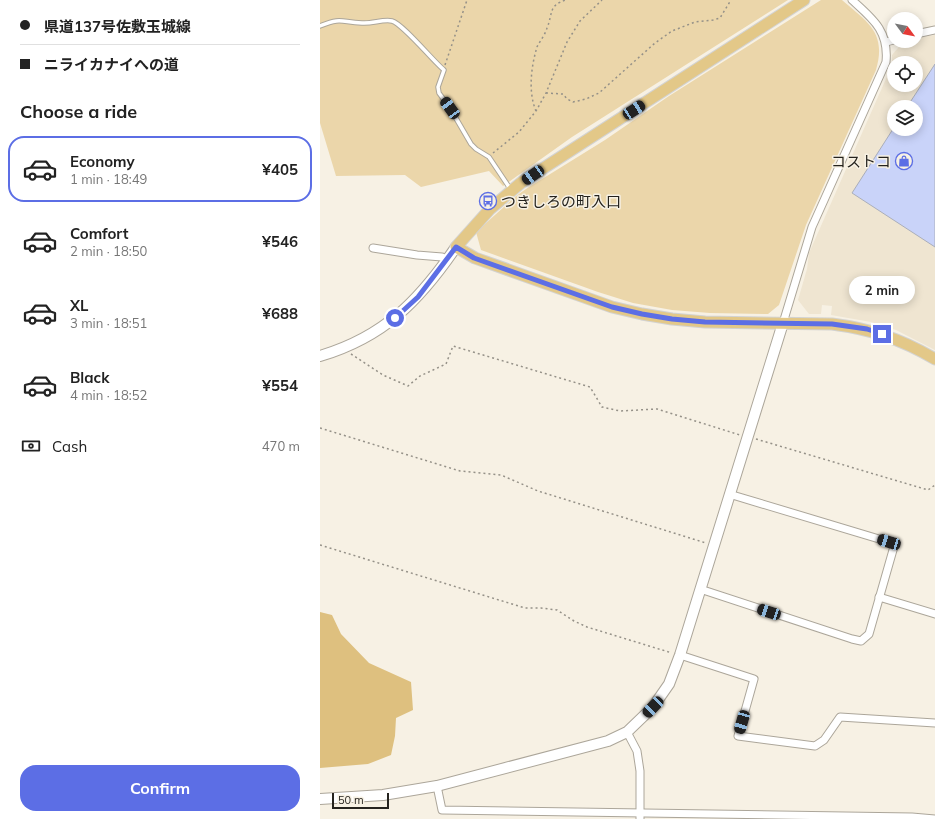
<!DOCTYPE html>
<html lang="en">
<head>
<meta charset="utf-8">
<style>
	body { margin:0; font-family:Mulish,"Noto Sans JP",sans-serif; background:#f6f6f6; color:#222; height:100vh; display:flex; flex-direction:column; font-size:15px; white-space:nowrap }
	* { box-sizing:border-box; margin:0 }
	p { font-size:13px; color:#767676 }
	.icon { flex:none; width:22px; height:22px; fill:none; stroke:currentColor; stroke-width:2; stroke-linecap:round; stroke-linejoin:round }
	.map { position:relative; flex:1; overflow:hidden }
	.panel { display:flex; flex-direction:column; background:#fff; width:320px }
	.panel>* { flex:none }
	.banner { display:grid; align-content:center; height:88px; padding:0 20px; background:#fff }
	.needle { width:26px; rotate:122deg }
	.tools { position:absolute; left:567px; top:12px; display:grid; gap:8px }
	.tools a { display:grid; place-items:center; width:36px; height:36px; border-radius:50%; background:#fff; box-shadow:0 2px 10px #0003; font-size:20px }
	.scale { position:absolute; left:12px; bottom:10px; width:57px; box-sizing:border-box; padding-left:4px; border:2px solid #25231e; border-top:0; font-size:11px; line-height:14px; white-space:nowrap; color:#25231e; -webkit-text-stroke:3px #f7f1e4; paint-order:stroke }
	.end { position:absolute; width:18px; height:18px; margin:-9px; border:5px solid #5c6ee5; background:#fff; box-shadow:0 0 0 2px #fff }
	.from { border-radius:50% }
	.bubble { position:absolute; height:28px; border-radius:14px; background:#fff; box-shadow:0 2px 10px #0003; font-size:13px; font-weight:700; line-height:28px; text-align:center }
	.car { position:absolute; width:12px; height:24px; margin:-12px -6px; border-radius:5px; box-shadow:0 0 3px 1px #0007; background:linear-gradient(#222 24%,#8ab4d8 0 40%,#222 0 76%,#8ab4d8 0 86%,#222 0) }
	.banner b { display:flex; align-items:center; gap:14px; height:38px; font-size:15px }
	.banner b+b { border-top:1px solid #e0e0e0 }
	.banner i { width:10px; height:10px; background:#222 }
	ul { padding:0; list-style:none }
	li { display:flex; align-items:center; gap:12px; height:66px; margin:0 8px 6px; padding:0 12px; border:2px solid transparent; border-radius:16px }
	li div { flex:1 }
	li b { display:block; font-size:15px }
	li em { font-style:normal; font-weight:700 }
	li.on { border-color:#5c6ee5 }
	li>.icon { width:36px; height:36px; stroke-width:1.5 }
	h2 { padding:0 20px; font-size:18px; line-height:48px }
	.pay { display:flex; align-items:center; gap:10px; height:44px; padding:0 20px; font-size:15px }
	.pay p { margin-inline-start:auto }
	.cta { display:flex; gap:8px; margin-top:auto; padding:8px 20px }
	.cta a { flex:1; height:46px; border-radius:16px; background:#5c6ee5; color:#fff; font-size:16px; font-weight:700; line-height:46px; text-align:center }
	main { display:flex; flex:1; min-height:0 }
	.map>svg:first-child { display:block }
	.built { fill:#efe5d1; fill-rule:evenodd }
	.green { fill:#ebd6aa }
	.forest { fill:#dec07f }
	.building { fill:#c9d3f9; stroke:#aaaeba }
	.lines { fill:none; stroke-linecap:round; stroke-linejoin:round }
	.lane-casing { stroke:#aca69a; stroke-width:5.5 }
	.street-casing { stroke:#aca69a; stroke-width:9 }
	.secondary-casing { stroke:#aca69a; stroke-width:12 }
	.primary-casing { stroke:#d3d3d2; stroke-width:13 }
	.path { stroke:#959188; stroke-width:1.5; stroke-dasharray:2 3; stroke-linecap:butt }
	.lane { stroke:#fff; stroke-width:3.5 }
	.street { stroke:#fff; stroke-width:7 }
	.secondary { stroke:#fff; stroke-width:10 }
	.primary { stroke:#e3c888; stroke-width:11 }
	.route { stroke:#5c6ee5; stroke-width:5 }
	.labels { text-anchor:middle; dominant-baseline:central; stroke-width:3; stroke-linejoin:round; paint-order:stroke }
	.poi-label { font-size:15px; fill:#25231e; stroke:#f7f1e4; text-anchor:end }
</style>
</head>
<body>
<main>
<section class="panel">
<div class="banner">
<b><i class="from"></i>県道137号佐敷玉城線</b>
<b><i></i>ニライカナイへの道</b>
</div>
<h2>Choose a ride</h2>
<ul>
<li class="on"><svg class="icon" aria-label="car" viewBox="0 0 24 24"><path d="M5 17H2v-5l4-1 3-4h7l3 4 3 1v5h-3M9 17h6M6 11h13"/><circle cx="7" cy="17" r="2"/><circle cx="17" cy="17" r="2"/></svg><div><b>Economy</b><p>1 min · 18:49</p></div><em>¥405</em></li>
<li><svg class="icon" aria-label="car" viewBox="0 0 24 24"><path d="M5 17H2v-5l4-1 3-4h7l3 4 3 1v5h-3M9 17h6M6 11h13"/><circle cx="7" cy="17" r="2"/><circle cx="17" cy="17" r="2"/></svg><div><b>Comfort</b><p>2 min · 18:50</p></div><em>¥546</em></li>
<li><svg class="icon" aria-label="car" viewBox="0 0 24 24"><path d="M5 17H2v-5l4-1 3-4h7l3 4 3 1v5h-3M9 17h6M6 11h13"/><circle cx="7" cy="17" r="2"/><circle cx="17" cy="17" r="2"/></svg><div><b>XL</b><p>3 min · 18:51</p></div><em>¥688</em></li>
<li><svg class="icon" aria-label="car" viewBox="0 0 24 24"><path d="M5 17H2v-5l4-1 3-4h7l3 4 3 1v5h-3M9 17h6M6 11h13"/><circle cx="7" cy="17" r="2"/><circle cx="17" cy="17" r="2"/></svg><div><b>Black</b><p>4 min · 18:52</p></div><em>¥554</em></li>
</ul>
<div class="pay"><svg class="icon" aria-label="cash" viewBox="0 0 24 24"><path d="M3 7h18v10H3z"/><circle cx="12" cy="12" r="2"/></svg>Cash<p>470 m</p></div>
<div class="cta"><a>Confirm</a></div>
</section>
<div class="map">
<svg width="615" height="819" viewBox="0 0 615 819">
	<rect width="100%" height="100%" fill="#f7f1e4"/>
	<path class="built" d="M615,35v315l-39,-20 -25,-8 -40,-7 1,-9 -10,-1 -1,9h-12l-11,-14 9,-31 2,-16 80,-181 3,-8v-9l12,-14h12v-3zM574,63h22v22h-22zM574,107h22v22h-22z"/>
	<g class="green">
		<path d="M0,0h468l-216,137 -69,49 -14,-15 -68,16 -16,-12 -69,1 -16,-53z"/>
		<path d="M501,0h21c25,22 45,32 34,70l-70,155 -27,80 -11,9 -58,-1 -38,-3 -39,-7 -35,-11 -117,-42 -5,-18 40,-36 10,-7 79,-49 64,-44z"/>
	</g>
	<path class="forest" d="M0,612l12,3 9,19 28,29 42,19 2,28 -17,8 -1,18 -4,19 -23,9 -48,4z"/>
	<path class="building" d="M615,64v183l-83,-54 41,-64h23v-22h-9z"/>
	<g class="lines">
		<g class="lane-casing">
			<path id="lane" d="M0,26c22,-9 20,-4 42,-3 10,1 21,-4 30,-2 11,3 41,40 52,49l-6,17 1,6 11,15 21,36 5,5 13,8 22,33"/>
		</g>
		<g class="street-casing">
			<g id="street">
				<path d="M596,34l19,-4"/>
				<path d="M566,42l8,-2"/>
				<path d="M53,248l44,7 25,2 5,2"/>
				<path d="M463,323l29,-96 74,-165c3,-31 -13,-43 -34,-62"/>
				<path d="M380,589l152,50 9,2 8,-7 24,-84 1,-3 -5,-5 -160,-48"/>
				<path d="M559,597l56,17"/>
				<path d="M360,655l74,24 -16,57 77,10 9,-6 16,-23 95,6"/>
				<path d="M307,732l10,19 3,20v48"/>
				<path d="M117,786l5,24 470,7 23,2"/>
			</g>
		</g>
		<g class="secondary-casing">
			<g id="secondary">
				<path d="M0,356c64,-19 99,-55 136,-109"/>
				<path d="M0,799l63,-4 54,-9 171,-45 19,-9 26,-25 16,-23 11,-29 103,-332"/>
			</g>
		</g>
		<g class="primary-casing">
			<path id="primary" d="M484,0l-282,182 -32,27 -34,38 19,11 137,49 30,7 30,5 33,3 127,2c39,5 69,15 103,35"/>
		</g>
		<g class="path">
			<path d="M125,65l22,-65"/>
			<path d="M226,93l17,1 4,5 6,3 13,-3 13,-6 56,-50 17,-12 23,-9 18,-2 7,-2 11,-18"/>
			<path d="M216,111c-8,-19 -5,-44 1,-64 3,-6 8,-12 10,-19 6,-14 1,-23 19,-28"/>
			<path d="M173,153l26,-21 17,-21 10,-18 21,-51 13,-21 22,-21"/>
			<path d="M31,354l32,21 25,11 12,-10 26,-12 7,-18 137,41 12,20 18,4 37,-2 83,26"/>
			<path d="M0,428l140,43 41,4 37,16 168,52"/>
			<path d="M436,439l172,51 7,-5"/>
			<path d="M0,545l205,63h16l16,2 17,11 13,6 85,26"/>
		</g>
		<use href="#lane" class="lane"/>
		<use href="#street" class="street"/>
		<use href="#secondary" class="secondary"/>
		<use href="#primary" class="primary"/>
	</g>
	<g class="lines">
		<path class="route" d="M75,318l23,-21 38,-50 18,11 138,49 30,7 30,5 33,3 127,2 35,5 15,5"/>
	</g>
	<defs>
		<g id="shop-ring" transform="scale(0.9)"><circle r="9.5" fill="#f7f1e4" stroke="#5c6ee5" stroke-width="1.5"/><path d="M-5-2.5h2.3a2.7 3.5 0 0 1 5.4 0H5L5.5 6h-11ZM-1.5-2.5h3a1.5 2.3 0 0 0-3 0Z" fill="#5c6ee5"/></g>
		<g id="bus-ring" transform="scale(0.9)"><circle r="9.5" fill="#f7f1e4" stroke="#5c6ee5" stroke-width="1.5"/><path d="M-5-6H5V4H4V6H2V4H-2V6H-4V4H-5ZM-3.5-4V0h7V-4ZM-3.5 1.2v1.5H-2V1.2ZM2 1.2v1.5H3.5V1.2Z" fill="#5c6ee5"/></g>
	</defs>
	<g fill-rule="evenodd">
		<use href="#shop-ring" x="584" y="161"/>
		<use href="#bus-ring" x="168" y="201"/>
	</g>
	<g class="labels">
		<g class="poi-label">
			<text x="571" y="161">コストコ</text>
			<text x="181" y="201" text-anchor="start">つきしろの町入口</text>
		</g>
	</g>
</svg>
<div class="tools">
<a><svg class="needle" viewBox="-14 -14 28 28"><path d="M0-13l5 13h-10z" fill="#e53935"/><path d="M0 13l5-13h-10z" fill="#767676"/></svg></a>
<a><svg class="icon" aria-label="locate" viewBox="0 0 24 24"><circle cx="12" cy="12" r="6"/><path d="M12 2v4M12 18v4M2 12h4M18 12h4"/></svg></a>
<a><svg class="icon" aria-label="layers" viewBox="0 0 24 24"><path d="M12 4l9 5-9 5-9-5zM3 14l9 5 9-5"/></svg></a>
</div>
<div class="scale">50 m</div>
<i class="end from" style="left:75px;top:318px"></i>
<i class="end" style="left:562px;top:334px"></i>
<div class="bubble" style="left:529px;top:276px;width:66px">2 min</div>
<i class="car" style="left:130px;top:108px;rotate:324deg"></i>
<i class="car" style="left:314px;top:110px;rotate:57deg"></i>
<i class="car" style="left:213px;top:175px;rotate:236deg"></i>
<i class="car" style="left:569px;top:542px;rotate:287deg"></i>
<i class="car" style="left:449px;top:612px;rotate:288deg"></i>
<i class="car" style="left:333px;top:707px;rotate:224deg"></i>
<i class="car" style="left:422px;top:722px;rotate:196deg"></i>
</div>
</main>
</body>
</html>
